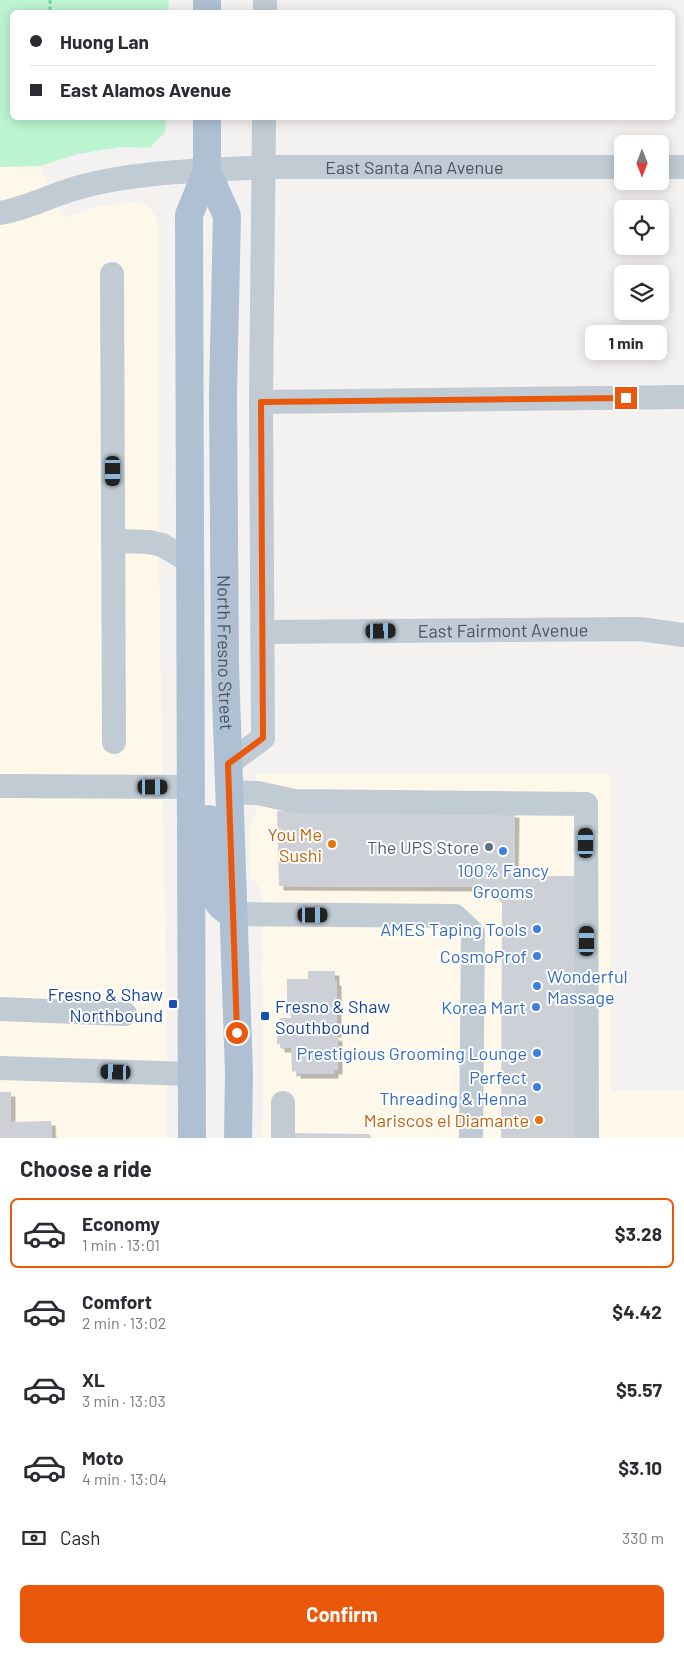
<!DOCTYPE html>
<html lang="en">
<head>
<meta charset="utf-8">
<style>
	body { margin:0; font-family:Barlow,sans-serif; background:#f7f7f7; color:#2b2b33; height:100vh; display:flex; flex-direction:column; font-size:19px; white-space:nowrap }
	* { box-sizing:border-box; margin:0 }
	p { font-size:16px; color:#7c7c81 }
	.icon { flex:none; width:28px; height:28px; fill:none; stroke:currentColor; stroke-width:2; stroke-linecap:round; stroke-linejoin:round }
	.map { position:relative; height:1138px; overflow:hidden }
	.details { display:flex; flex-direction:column; background:#fff; flex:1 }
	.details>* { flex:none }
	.banner { position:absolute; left:10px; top:10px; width:665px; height:110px; border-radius:8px; box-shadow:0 2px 12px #0003; display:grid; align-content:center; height:110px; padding:0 20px; background:#fff }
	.needle { width:32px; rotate:180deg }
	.fabs { position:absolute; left:614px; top:135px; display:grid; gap:10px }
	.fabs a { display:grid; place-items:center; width:55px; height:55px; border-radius:8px; background:#fff; box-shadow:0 2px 12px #0003; font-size:25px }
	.end { position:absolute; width:22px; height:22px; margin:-11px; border:6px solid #ea580c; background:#fff; box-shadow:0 0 0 2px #fff }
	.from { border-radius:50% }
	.bubble { position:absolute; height:35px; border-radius:8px; background:#fff; box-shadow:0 2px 12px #0003; font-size:16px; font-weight:700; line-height:35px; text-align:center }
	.car { position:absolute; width:15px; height:30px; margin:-15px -8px; border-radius:6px; box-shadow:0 0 4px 1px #0007; background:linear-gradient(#222 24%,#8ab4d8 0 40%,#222 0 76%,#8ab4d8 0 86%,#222 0) }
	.banner b { display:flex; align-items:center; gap:18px; height:48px; font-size:19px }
	.banner b+b { border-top:1px solid #e1e1e2 }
	.banner i { width:12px; height:12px; background:#2b2b33 }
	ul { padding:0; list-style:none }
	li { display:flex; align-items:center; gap:15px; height:70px; margin:0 10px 8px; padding:0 10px; border:2px solid transparent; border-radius:8px }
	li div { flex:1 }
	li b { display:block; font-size:19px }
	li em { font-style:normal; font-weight:700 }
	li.current { border-color:#ea580c }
	li>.icon { width:45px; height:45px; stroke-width:1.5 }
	h2 { padding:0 20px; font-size:22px; line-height:60px }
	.pay { display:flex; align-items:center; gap:12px; height:55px; padding:0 20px; font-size:19px }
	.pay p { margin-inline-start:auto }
	.button { display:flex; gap:10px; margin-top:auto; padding:10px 20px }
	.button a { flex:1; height:58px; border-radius:8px; background:#ea580c; color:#fff; font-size:20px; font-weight:700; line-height:58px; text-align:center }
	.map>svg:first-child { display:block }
	.commercial { fill:#fef8ea }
	.green { fill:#bcf4d2 }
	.building { fill:#cdd0d6; filter:url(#shadow) }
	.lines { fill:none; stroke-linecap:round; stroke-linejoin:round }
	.path { stroke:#70d6a5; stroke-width:3; stroke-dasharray:4 2.5; stroke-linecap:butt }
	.minor { stroke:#c0cbd4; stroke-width:24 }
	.major { stroke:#aec0d2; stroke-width:28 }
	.route { stroke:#ea580c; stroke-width:6 }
	.food-dot { fill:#e8710a; stroke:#fff; stroke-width:2 }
	.service-dot { fill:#5c6f8a; stroke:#fff; stroke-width:2 }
	.shop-dot { fill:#3f7fe0; stroke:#fff; stroke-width:2 }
	.transit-dot { fill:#1a4fb4; stroke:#fff; stroke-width:2 }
	.labels { text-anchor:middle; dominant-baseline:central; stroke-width:4; stroke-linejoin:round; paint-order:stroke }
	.street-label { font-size:18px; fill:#475461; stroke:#fff }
	.food-label { font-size:18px; fill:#c56008; stroke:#fff; text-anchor:end }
	.service-label { font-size:18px; fill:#4e5e75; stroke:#fff; text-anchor:end }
	.shop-label { font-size:18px; fill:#366cbe; stroke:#fff; text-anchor:end }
	.transit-label { font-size:18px; fill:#164399; stroke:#fff; text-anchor:end }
</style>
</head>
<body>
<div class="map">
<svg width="684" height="1138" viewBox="0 0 684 1138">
	<defs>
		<filter id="shadow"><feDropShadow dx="4.5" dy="4.5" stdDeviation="0" flood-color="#0004"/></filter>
	</defs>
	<rect width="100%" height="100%" fill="#f4f1f1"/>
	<g class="commercial">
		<path d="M40,166l24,52 30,-11 42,-5 8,2 6,4 5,7 3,7v287l9,536v93h-167v-971z"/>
		<path d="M256,774h355v317h73v47h-423l2,-19v-133l-2,-17 2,-7 -2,-67 -2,-8 -10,-11v-48l7,-16z"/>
	</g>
	<path class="green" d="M0,0h169l-1,12h-156v106h154l-1,14 -15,16 -30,-1 -42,7 -38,12 -40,1z"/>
	<g class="building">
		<path d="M277,811l238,2 -1,63h63l1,262h-77l1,-235 -15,-16 -208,-1z"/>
		<path d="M308,971h27v10h2v52h-13l14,4v33h-4v4h-38v-3l-4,1 -1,-24h-11v-4h-3v-23h3v-3h11l-1,-11h-3v-28h21z"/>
		<path d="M0,1092h11v30l40,-1 1,17h-52z"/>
		<path d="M288,1133l81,1 3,4h-84z"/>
	</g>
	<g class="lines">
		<path class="path" d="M50,0v12"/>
		<g class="minor">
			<path d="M265,12v-12"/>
			<path d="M660,167h24"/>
			<path id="s1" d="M0,213c29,-5 55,-20 84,-27 55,-15 122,-15 179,-19h359"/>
			<path d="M112,274l2,468"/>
			<path d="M261,402l423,-5"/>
			<path d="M113,541l36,1 13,3 27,16"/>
			<path id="s2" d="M262,632l378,-3 44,6"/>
			<path d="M228,764l35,-26 -2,-336 3,-284"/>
			<path d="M0,786l192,1"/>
			<path d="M229,792l29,1 36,8 292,3 1,334"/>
			<path d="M233,914l222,2 18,17 -2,205"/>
			<path d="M0,1009l125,5"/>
			<path d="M0,1068l192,6"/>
			<path d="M283,1103v35"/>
		</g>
		<g class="major">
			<path d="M207,12v-12"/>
			<path id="s3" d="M207,171l20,45 -4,177 2,274 14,406 -1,65"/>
			<path d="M209,819l4,72c4,12 8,17 20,23"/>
			<path d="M192,1138l-3,-923 18,-44v-53"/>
		</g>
	</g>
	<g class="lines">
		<path class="route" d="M237,1033l-9,-269 35,-26 -2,-336 365,-4"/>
	</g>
	<g class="food-dot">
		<circle cx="332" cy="844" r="5"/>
		<circle cx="539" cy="1120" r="5"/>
	</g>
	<circle class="service-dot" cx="489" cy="847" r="5"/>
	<g class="shop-dot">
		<circle cx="503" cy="851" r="5"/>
		<circle cx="537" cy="929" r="5"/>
		<circle cx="537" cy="956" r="5"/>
		<circle cx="537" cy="986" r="5"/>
		<circle cx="536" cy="1007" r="5"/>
		<circle cx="537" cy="1053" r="5"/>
		<circle cx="537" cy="1087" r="5"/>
	</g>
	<g class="transit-dot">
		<rect x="168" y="999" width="10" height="10" rx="2.5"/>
		<rect x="260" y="1011" width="10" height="10" rx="2.5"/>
	</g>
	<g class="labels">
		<g class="street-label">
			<text stroke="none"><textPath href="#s1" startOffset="420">East Santa Ana Avenue</textPath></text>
			<text stroke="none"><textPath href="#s2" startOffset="241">East Fairmont Avenue</textPath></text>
			<text stroke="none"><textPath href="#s3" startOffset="486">North Fresno Street</textPath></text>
		</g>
		<g class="food-label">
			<text x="322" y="834">You Me<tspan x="322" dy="21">Sushi</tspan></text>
			<text x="529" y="1120">Mariscos el Diamante</text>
		</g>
		<g class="service-label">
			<text x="479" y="847">The UPS Store</text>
		</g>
		<g class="shop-label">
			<text x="503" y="870" text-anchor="middle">100% Fancy<tspan x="503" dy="21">Grooms</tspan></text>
			<text x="527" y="929">AMES Taping Tools</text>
			<text x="527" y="956">CosmoProf</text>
			<text x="547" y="976" text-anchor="start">Wonderful<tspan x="547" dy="21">Massage</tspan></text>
			<text x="526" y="1007">Korea Mart</text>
			<text x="527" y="1053">Prestigious Grooming Lounge</text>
			<text x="527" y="1077">Perfect<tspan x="527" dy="21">Threading &amp; Henna</tspan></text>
		</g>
		<g class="transit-label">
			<text x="163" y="994">Fresno &amp; Shaw<tspan x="163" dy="21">Northbound</tspan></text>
			<text x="275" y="1006" text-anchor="start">Fresno &amp; Shaw<tspan x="275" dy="21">Southbound</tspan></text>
		</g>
	</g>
</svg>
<div class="fabs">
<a><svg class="needle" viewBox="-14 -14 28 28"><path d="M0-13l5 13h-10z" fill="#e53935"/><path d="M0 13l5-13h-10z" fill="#7c7c81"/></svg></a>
<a><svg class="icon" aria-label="locate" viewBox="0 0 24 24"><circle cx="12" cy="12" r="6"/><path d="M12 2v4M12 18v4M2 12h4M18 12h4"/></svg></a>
<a><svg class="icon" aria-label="layers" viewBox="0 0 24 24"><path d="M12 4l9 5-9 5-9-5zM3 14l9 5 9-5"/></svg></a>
</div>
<i class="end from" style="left:237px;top:1033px"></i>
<i class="end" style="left:626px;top:398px"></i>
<div class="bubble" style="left:585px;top:325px;width:82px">1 min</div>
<i class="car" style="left:113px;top:471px;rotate:180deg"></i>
<i class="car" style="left:381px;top:631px;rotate:89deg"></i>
<i class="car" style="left:153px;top:787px;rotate:90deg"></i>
<i class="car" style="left:586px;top:843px;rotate:0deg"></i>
<i class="car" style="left:313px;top:915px;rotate:90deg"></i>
<i class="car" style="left:587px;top:941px;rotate:0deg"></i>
<i class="car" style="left:116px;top:1072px;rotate:272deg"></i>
<div class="banner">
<b><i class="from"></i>Huong Lan</b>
<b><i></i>East Alamos Avenue</b>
</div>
</div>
<section class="details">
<h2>Choose a ride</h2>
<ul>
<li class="current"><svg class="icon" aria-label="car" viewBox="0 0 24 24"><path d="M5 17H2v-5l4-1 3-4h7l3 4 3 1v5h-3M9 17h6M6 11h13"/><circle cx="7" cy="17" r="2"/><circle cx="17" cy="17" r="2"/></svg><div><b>Economy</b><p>1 min · 13:01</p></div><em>$3.28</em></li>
<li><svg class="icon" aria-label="car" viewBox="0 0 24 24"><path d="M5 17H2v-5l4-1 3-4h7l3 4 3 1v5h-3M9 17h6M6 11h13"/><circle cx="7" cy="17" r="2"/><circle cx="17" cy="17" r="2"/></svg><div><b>Comfort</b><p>2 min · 13:02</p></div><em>$4.42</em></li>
<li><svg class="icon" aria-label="car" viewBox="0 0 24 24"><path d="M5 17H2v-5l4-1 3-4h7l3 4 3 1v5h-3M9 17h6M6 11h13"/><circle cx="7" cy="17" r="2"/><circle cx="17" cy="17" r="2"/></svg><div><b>XL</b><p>3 min · 13:03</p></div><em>$5.57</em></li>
<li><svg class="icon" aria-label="car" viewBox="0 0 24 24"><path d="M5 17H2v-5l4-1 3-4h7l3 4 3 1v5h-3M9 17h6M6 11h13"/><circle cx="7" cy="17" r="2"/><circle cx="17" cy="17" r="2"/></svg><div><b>Moto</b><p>4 min · 13:04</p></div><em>$3.10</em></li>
</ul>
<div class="pay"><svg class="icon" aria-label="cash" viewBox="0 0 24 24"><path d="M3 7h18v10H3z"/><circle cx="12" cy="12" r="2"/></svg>Cash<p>330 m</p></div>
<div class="button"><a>Confirm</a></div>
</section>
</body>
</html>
